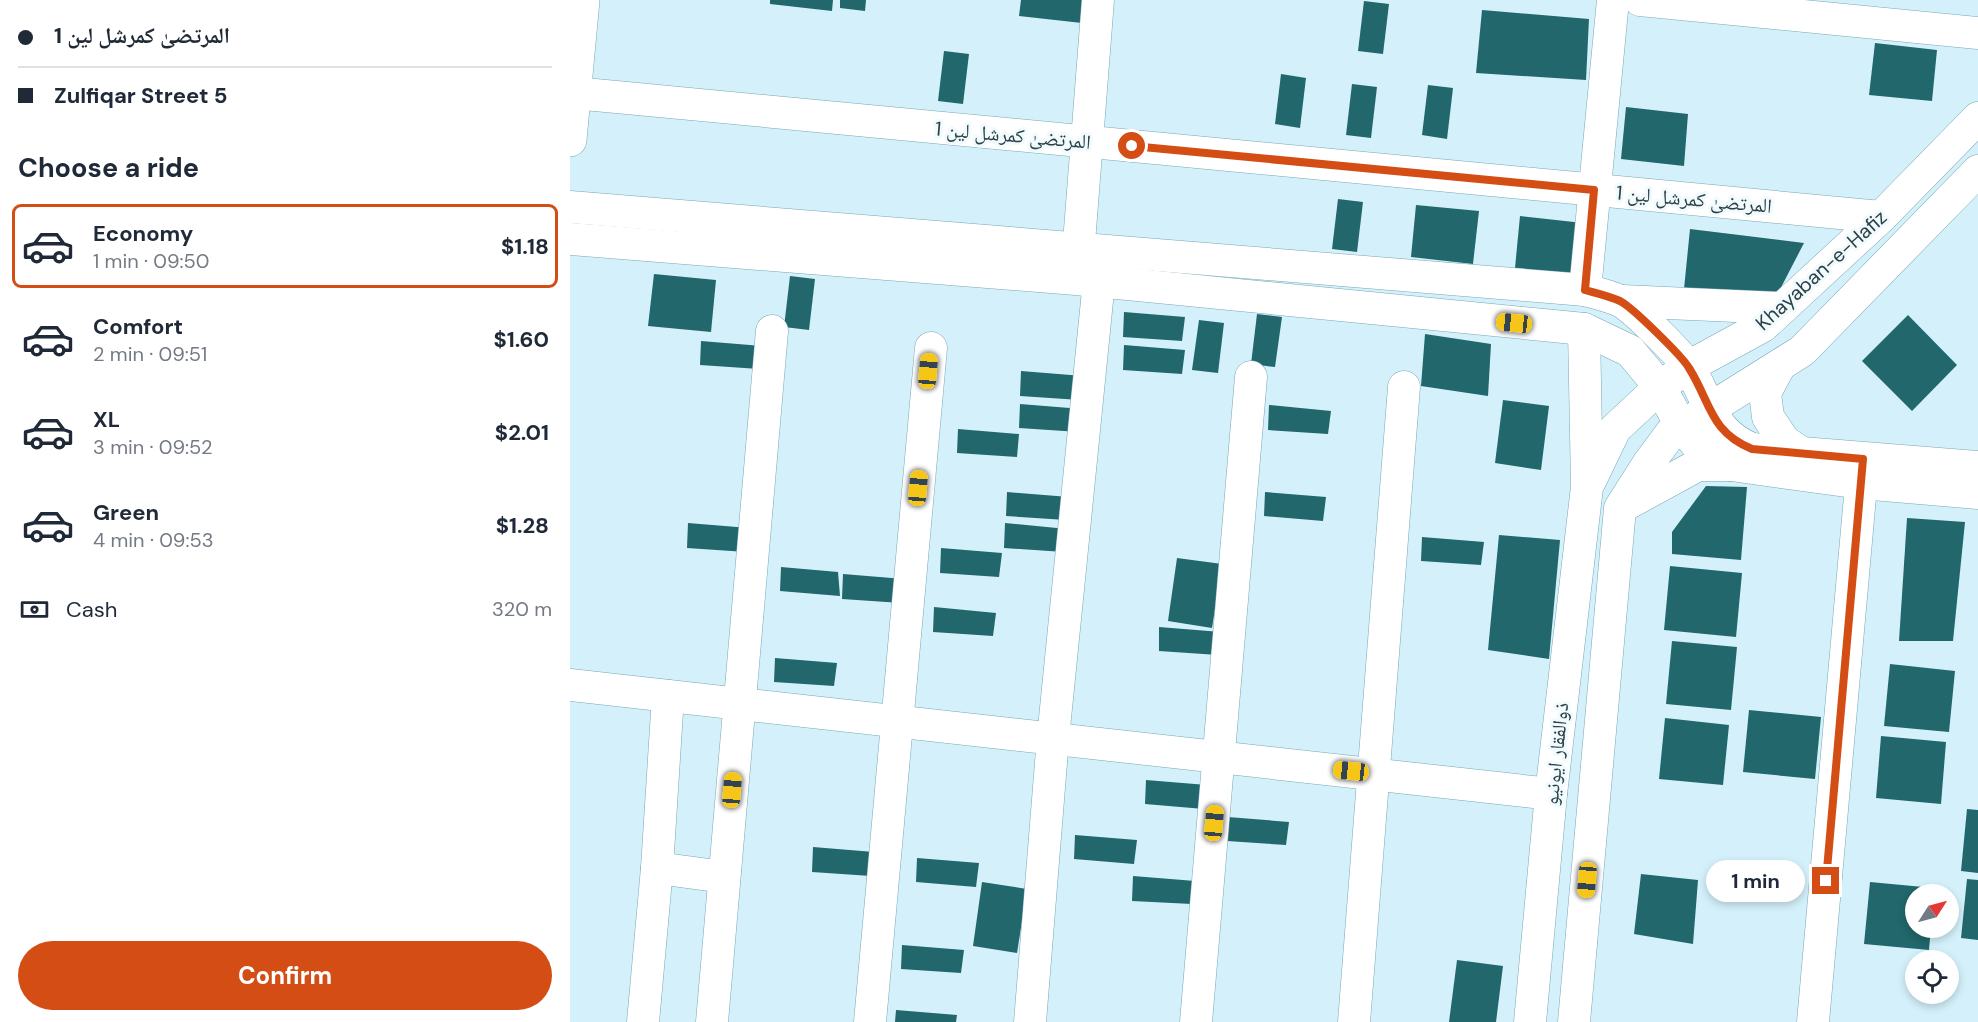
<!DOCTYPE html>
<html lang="en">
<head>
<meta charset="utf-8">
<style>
	body { margin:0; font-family:"DM Sans","Noto Naskh Arabic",sans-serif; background:#f2f2f3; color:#1f2937; height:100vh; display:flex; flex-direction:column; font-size:22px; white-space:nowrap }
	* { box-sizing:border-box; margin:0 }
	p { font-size:20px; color:#747a83 }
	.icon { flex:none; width:33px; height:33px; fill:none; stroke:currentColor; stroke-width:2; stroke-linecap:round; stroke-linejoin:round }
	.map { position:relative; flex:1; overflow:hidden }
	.details { display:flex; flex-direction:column; background:#fff; width:570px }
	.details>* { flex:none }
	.top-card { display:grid; align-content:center; height:132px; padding:0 18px; background:#fff }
	.needle { width:39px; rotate:54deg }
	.controls { position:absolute; left:1335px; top:884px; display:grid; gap:12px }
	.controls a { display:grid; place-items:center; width:54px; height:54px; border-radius:50%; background:#fff; box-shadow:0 3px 9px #0003; font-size:30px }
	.end { position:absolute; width:27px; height:27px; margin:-14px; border:8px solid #d34d14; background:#fff; box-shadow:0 0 0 3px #fff }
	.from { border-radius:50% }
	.bubble { position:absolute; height:42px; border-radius:21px; background:#fff; box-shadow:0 3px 9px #0003; font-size:20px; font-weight:700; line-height:42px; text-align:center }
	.car { position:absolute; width:18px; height:36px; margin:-18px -9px; border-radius:8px; box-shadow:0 0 4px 2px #0007; background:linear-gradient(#f5c518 24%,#345 0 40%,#f5c518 0 76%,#345 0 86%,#f5c518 0) }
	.top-card b { display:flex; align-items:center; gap:21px; height:57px; font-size:22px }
	.top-card b+b { border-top:2px solid #e0e1e3 }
	.top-card i { width:15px; height:15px; background:#1f2937 }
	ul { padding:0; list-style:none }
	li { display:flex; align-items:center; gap:18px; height:84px; margin:0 12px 9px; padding:0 6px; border:3px solid transparent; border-radius:9px }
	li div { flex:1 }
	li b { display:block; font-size:22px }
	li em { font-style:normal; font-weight:700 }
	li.current { border-color:#d34d14 }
	li>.icon { width:54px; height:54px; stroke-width:1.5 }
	h2 { padding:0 18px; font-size:27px; line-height:72px }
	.pay { display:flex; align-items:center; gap:15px; height:66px; padding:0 18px; font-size:22px }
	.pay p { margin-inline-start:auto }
	.button { display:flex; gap:12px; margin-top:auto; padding:12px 18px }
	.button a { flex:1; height:69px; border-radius:36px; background:#d34d14; color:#fff; font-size:24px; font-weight:700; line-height:69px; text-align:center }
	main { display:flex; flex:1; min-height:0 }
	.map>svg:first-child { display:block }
	.building { fill:#21676b }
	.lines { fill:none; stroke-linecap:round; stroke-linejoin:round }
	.minor-casing { stroke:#78a7b6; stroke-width:33 }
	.major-casing { stroke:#78a7b6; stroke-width:34 }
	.minor { stroke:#fff; stroke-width:32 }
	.major { stroke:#fff; stroke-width:33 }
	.route { stroke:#d34d14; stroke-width:8 }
	.labels { text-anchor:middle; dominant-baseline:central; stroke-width:6; stroke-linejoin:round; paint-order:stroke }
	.street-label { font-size:20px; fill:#2c4147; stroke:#f1fafd }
</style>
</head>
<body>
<main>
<section class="details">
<div class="top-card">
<b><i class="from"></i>المرتضیٰ کمرشل لین 1</b>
<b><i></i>Zulfiqar Street 5</b>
</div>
<h2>Choose a ride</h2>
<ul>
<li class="current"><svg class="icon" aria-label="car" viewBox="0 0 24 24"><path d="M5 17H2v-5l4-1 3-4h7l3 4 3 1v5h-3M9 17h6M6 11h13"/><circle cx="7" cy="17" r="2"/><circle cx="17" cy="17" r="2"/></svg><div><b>Economy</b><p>1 min · 09:50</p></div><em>$1.18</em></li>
<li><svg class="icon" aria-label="car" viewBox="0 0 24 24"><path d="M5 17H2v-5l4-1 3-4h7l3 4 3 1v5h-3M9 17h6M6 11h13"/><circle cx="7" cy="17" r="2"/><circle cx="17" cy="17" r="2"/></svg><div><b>Comfort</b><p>2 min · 09:51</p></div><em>$1.60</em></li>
<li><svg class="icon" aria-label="car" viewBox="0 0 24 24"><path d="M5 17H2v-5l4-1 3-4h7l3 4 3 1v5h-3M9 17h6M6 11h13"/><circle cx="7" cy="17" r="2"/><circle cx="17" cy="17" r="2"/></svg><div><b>XL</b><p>3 min · 09:52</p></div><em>$2.01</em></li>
<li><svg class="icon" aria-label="car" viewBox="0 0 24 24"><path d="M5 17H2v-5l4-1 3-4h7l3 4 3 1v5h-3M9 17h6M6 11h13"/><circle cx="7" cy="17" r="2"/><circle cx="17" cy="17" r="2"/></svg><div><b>Green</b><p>4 min · 09:53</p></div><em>$1.28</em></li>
</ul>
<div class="pay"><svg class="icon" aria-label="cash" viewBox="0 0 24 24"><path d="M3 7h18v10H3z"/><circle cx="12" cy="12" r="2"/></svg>Cash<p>320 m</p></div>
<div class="button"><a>Confirm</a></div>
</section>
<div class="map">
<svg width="1408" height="1022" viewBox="0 0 1408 1022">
	<rect width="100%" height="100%" fill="#d4f1fb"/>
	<g class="building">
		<path d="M200,0h63l-1,11 -62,-7z"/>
		<path d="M270,0h26l-1,11 -25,-3z"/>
		<path d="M451,0h63l-2,23 -63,-7z"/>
		<path d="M794,1l25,3 -6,50 -25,-3z"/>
		<path d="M912,10l107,9 -3,61 -110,-7z"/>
		<path d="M1305,43l62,7 -5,51 -63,-6z"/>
		<path d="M374,51l25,3 -6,50 -25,-3z"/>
		<path d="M711,74l25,4 -6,50 -25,-4z"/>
		<path d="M782,84l25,3 -6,51 -25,-3z"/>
		<path d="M858,85l25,3 -6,51 -25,-4z"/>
		<path d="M1056,107l62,7 -4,52 -63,-7z"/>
		<path d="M768,199l25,3 -6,50 -25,-3z"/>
		<path d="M846,205l63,6 -6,53 -62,-7z"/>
		<path d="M950,216l63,7 -6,52 -62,-7z"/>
		<path d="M1120,229l114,14 -28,54 -92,-8z"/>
		<path d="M84,274l62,6 -5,52 -63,-6z"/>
		<path d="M220,276l25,3 -6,51 -25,-3z"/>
		<path d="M554,312l61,5 -3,24 -59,-4z"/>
		<path d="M687,314l25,3 -7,50 -24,-3z"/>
		<path d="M1338,315l49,50 -45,46 -50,-50z"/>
		<path d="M629,320l25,3 -6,50 -26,-3z"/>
		<path d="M855,334l66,10 -3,52 -67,-10z"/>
		<path d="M131,341l61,5 -3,23 -59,-4z"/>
		<path d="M554,345l61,5 -3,24 -59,-4z"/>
		<path d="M451,371l62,5 -3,24 -60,-4z"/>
		<path d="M933,400l46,6 -8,64 -46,-7z"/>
		<path d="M450,404l62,5 -3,23 -60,-4z"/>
		<path d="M699,405l62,6 -3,23 -60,-4z"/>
		<path d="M388,429l61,5 -2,23 -60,-4z"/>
		<path d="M1136,486l41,1 -6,73 -69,-6v-22z"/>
		<path d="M437,492l62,5 -3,23 -60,-4z"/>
		<path d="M695,492l61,5 -3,24 -59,-5z"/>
		<path d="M1337,518l58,4 -12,119h-54z"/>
		<path d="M118,523l61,5 -3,24 -59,-4z"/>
		<path d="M435,523l62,6 -3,23 -60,-4z"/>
		<path d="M929,535l61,5 -11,119 -61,-9z"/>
		<path d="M852,537l62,5 -3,23 -60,-4z"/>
		<path d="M371,548l61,5 -3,24 -59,-4z"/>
		<path d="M607,558l45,6 -10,64 -44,-7z"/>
		<path d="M1100,566l72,7 -6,64 -72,-7z"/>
		<path d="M211,567l57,5 2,24 -60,-5z"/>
		<path d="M273,574l61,5 -3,24 -59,-4z"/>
		<path d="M364,607l62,6 -3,23 -60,-4z"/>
		<path d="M589,627l62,5 -3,23 -59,-4z"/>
		<path d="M1102,641l65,6 -6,63 -65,-6z"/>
		<path d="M205,658l62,5 -3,23 -60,-4z"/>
		<path d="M1320,664l65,7 -6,61 -65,-6z"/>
		<path d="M1179,710l72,7 -6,62 -72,-7z"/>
		<path d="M1095,718l64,7 -6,60 -64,-6z"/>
		<path d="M1311,736l65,6 -5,62 -65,-6z"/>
		<path d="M576,780l61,5 -3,24 -59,-5z"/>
		<path d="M1397,809l11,1v63l-17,-2z"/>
		<path d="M658,817l61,5 -3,23 -59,-4z"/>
		<path d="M505,835l62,5 -3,24 -60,-5z"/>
		<path d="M243,847l61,5 -3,24 -59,-4z"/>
		<path d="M347,858l62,5 -3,24 -60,-5z"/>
		<path d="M1071,874l57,6 -5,64 -59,-10z"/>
		<path d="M563,876l62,5 -3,23 -60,-3z"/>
		<path d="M1397,879l11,1v60l-17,-2z"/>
		<path d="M412,882l45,7 -10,64 -44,-7z"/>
		<path d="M1300,882l64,6v6h-18v33h15l-2,23 -65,-6z"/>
		<path d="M332,945l62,5 -3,23 -60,-4z"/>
		<path d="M887,960l46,6 -7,56h-47z"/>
		<path d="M326,1010l61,5 -1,7h-61z"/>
	</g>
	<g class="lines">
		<g class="minor-casing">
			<g id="minor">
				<path d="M1070,0l338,33"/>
				<path d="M4,93l1307,124"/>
				<path d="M0,207l1015,83c11,3 24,6 35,11 13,6 62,55 69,67 22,35 22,64 63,81l226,18"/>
				<path d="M0,239l506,40 508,50 46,22 30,36 21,39 18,21 13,10 19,8 130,18 117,10"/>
				<path d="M507,268l21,-268"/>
				<path d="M1015,290l28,-290"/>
				<path d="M1052,301l160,7"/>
				<path d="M1210,365l-15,28 3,24 16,24 19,13"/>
				<path d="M1020,481l25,-52 45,-42 28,-20 75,-41 118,-109 97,-99"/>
				<path d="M1053,506l75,-41h33"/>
				<path d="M0,685l981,109"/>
				<path d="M98,696l-11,172 67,9"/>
				<path d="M73,1022l14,-154"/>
				<path d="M142,1022l60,-691"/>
				<path d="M300,1022l61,-674"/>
				<path d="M460,1022l23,-284 48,-477"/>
				<path d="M626,1022l55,-645"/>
				<path d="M784,1022l50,-635"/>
				<path d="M960,1022l21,-228 36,-307 -3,-158"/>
				<path d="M1004,1022l46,-514 28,-44 23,-31 131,-82 176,-180"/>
				<path d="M1243,1022l50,-559"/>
			</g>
		</g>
		<g class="major-casing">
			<path id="major" d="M0,140l13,-140"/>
		</g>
		<use href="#minor" class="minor"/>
		<use href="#major" class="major"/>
	</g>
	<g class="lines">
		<path class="route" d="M562,146l462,44 -9,100c11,3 24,6 35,11 12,6 62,55 69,67 22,35 21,64 63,81l111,10 -37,422"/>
	</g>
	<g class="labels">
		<g class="street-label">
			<text transform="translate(443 135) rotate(5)">المرتضیٰ کمرشل لین 1</text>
			<text transform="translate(1124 199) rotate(5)">المرتضیٰ کمرشل لین 1</text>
			<text transform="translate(1251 270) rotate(-42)">Khayaban-e-Hafiz</text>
			<text transform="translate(986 754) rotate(-84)">ذوالفقار ایونیو</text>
		</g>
	</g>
</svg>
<div class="controls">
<a><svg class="needle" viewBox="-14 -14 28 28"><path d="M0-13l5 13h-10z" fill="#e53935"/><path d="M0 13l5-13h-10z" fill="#747a83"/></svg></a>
<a><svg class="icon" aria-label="locate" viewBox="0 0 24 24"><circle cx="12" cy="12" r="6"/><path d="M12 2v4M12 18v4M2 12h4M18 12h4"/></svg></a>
</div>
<i class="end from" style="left:562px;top:146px"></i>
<i class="end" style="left:1256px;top:881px"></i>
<div class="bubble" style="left:1136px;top:860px;width:99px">1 min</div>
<i class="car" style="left:944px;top:323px;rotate:276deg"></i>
<i class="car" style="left:358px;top:371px;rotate:5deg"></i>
<i class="car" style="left:348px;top:488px;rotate:5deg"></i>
<i class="car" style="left:781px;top:771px;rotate:276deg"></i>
<i class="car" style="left:162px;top:790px;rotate:5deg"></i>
<i class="car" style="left:644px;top:823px;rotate:5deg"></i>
<i class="car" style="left:1017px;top:880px;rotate:185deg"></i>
</div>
</main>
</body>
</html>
